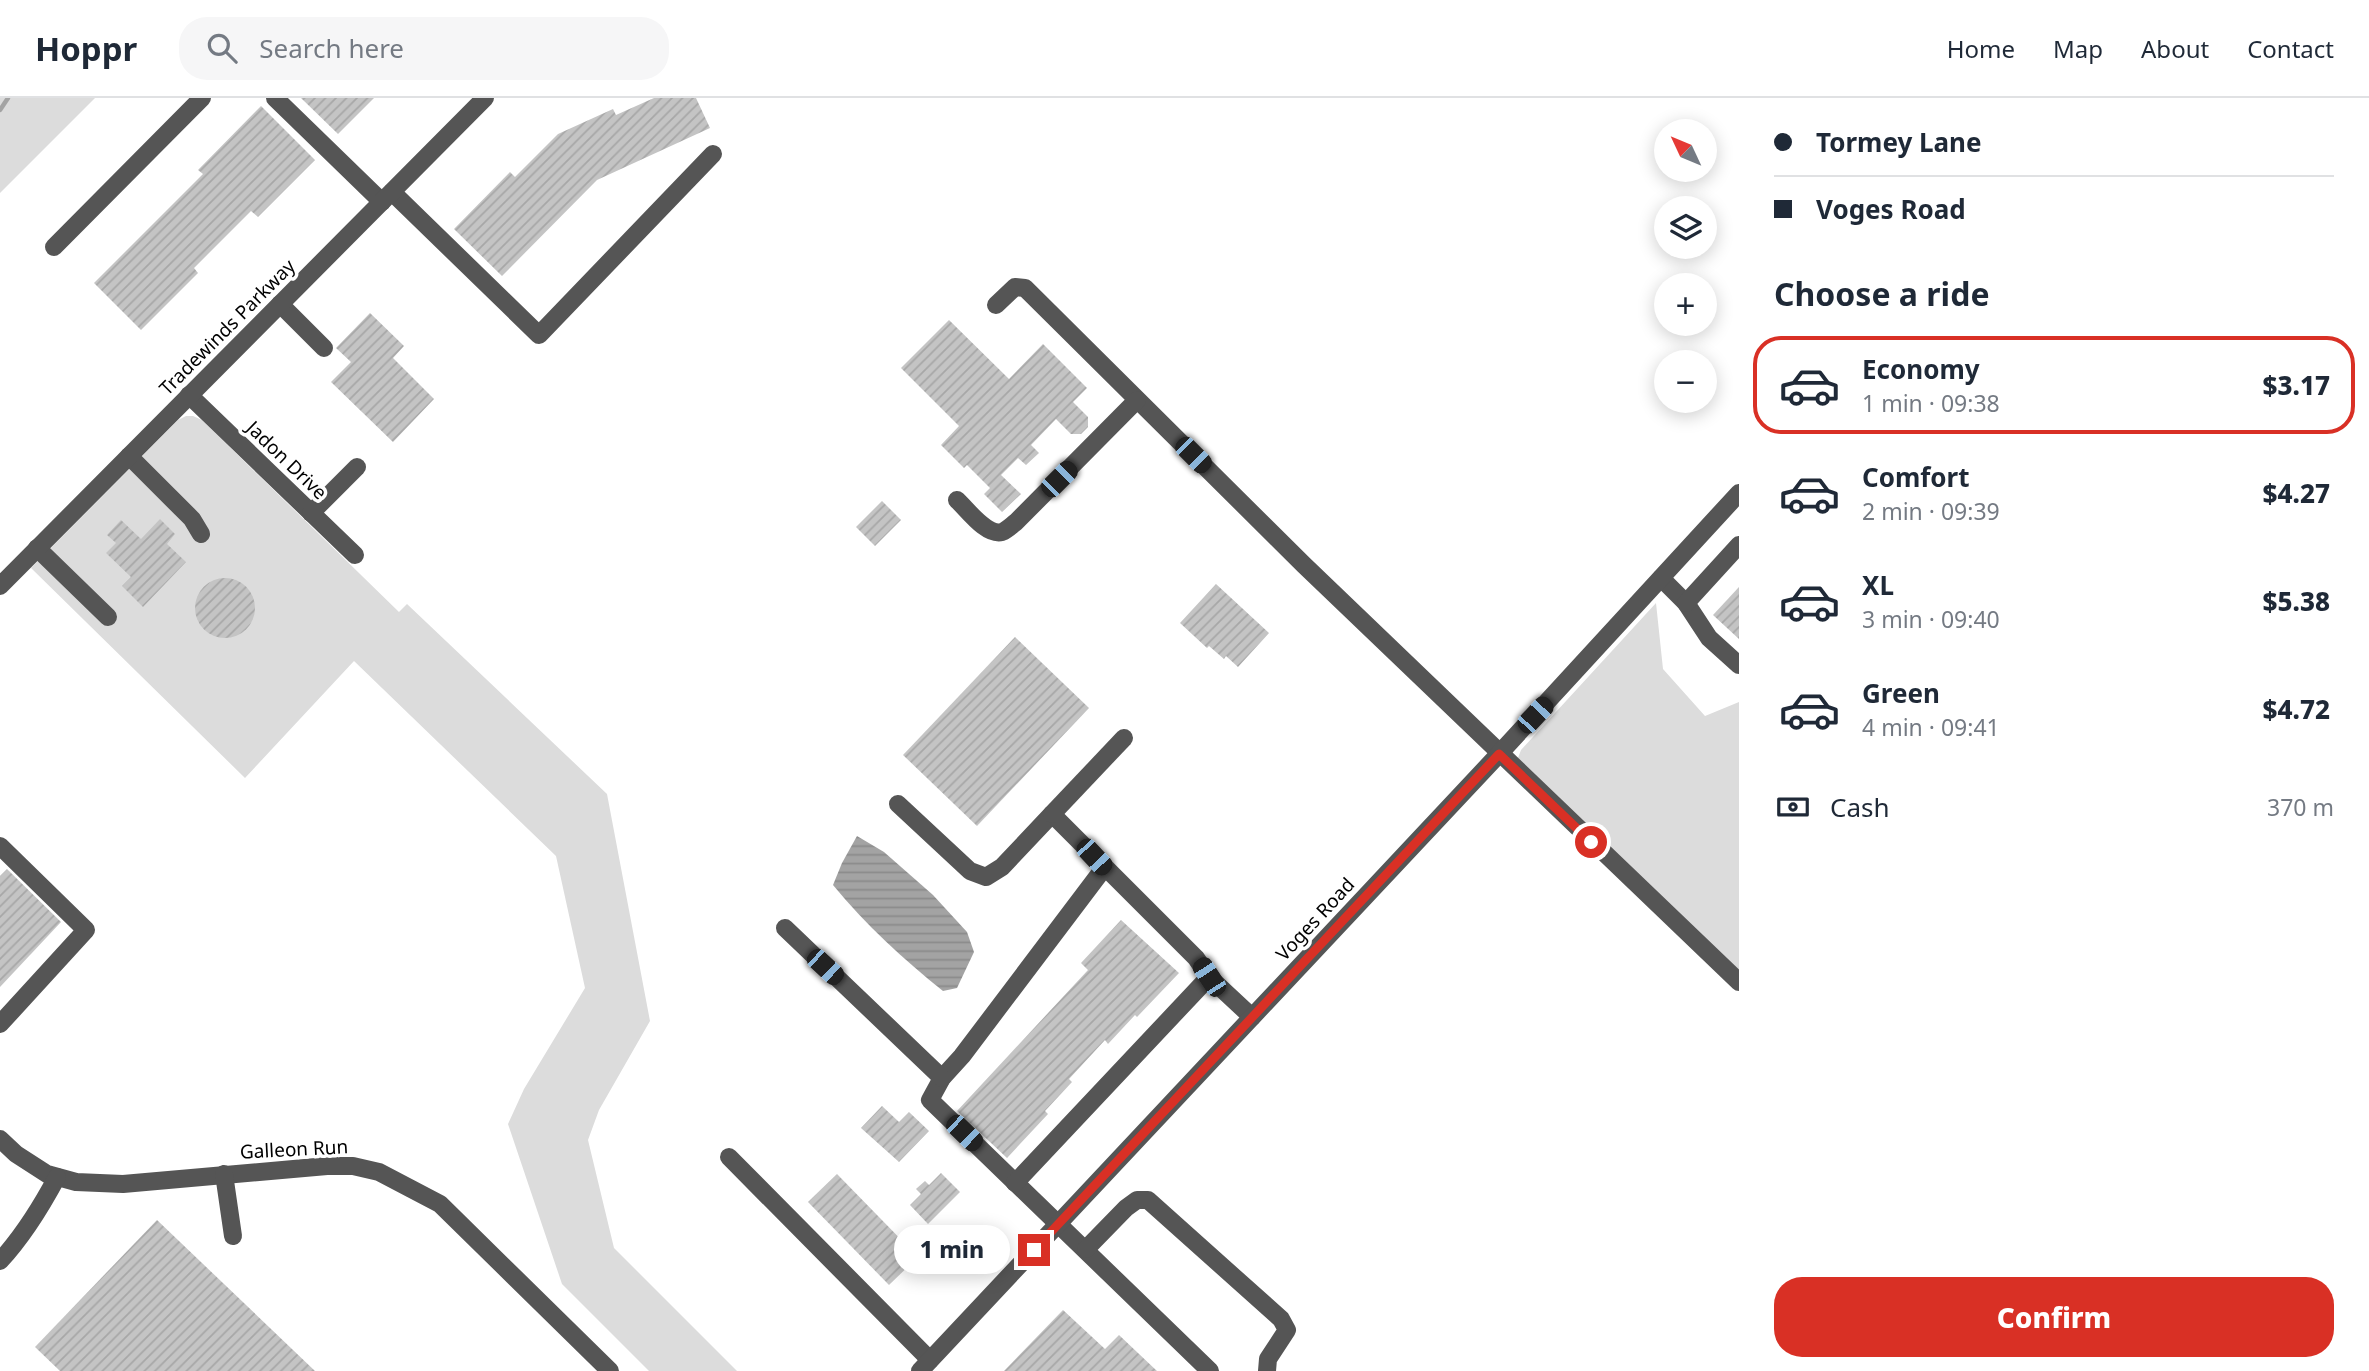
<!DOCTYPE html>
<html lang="en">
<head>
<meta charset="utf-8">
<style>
	body { margin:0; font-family:"Noto Sans",sans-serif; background:#f6f6f7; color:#1f2937; height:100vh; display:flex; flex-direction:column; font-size:26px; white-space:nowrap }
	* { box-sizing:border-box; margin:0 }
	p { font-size:23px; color:#747a83 }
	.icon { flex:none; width:38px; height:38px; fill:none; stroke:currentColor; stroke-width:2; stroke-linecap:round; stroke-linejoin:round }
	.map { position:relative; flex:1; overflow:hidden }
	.sheet { display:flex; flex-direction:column; background:#fff; width:630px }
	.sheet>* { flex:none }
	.top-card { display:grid; align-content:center; height:154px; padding:0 35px; background:#fff }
	.needle { width:46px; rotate:314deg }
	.buttons { position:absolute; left:1654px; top:21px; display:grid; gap:14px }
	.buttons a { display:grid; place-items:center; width:63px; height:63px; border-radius:50%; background:#fff; box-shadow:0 4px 18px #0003; font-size:35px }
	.end { position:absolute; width:32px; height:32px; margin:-16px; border:9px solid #d93025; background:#fff; box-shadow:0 0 0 4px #fff }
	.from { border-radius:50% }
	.bubble { position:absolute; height:49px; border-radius:24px; background:#fff; box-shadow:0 4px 18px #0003; font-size:23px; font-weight:800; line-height:49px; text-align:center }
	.car { position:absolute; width:21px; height:42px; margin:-21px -10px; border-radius:9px; box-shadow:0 0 5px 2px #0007; background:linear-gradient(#222 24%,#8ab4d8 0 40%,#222 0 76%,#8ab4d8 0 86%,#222 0) }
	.top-card b { display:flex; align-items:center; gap:24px; height:66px; font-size:26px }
	.top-card b+b { border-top:2px solid #e0e1e3 }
	.top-card i { width:18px; height:18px; background:#1f2937 }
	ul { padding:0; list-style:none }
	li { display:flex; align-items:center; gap:21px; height:98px; margin:0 14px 10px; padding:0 21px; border:4px solid transparent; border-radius:28px }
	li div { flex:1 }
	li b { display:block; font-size:26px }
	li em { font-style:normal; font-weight:800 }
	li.active { border-color:#d93025 }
	li>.icon { width:63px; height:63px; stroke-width:1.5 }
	h2 { padding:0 35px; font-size:32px; line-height:84px }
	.pay { display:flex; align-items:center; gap:18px; height:77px; padding:0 35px; font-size:26px }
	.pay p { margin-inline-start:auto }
	.button { display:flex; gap:14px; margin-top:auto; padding:14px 35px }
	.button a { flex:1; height:80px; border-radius:28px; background:#d93025; color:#fff; font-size:28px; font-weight:800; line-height:80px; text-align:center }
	header { display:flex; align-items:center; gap:42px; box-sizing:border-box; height:98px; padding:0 35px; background:#fff; border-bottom:2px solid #e0e1e3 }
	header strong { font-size:33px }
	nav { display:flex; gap:38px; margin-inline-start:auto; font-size:24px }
	.search { width:490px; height:63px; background:#f6f6f7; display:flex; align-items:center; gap:18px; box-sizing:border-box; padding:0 24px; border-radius:28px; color:#747a83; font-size:26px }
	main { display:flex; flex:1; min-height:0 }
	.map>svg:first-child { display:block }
	.park { fill:#dcdcdc }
	.water { fill:url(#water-rules) }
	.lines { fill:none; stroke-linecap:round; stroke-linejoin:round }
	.stream { stroke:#a3a3a3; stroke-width:4.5 }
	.building { fill:url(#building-hatch) }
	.minor { stroke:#555; stroke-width:18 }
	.route { stroke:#d93025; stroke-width:9 }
	.labels { text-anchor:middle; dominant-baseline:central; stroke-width:7; stroke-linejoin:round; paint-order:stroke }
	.street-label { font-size:19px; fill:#000; stroke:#fff }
</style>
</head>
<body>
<header>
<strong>Hoppr</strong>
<div class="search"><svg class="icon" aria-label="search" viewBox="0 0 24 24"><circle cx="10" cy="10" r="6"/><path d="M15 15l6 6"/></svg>Search here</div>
<nav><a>Home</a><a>Map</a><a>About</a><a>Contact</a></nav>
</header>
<main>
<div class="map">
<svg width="1739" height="1273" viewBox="0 0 1739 1273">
	<defs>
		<pattern id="water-rules" width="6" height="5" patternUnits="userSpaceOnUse" patternTransform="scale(1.75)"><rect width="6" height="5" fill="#a3a3a3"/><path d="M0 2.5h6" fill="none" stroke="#8b8b8b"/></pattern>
		<pattern id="building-hatch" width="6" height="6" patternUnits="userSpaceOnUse" patternTransform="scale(1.75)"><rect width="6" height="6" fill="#c4c4c4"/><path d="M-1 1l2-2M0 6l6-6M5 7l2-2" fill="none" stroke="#a7a7a7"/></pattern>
	</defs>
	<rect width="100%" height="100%" fill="#fff"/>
	<g class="park">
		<path d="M0,0h95l-95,95z"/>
		<path d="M186,318h7l9,4 197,192 8,-8 200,190 43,227 -51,89 -11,30 26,108 123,123h-88l-87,-87 -54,-160 16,-35 61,-101 -29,-132 -202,-195 -109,117 -214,-210 147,-148z"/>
		<path d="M1656,505l7,66 42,47 34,-14v270l-219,-208 -2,-6 3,-8z"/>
	</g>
	<path class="water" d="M857,738l27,16 49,43 34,37 7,20 -17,36 -14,3c-40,-32 -77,-66 -110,-106l9,-22z"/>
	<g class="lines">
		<path class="stream" d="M0,12l8,-12"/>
	</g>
	<g class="building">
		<path d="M301,0h73l-36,36z"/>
		<path d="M654,0h42l14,30 -113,52 -95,96 -48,-47 56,-57 5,5 43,-43 55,-25 3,6z"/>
		<path d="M261,8l54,54 -57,57 -7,-6 -57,57 4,5 -57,57 -47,-47 109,-109 -5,-4z"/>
		<path d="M370,215l34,33 -11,12 41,41 -41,43 -62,-60 20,-20 -15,-14z"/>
		<path d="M949,222l60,59 34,-35 44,44 -14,14 15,15v10l-7,7h-10l-15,-15 -25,26 8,8 -13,12 -8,-7 -17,17 20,19 -19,18 -18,-18 6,-6 -23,-23 -3,3 -23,-23 18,-19 -58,-58z"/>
		<path d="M882,403l19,19 -26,26 -19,-19z"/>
		<path d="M160,421l15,15 -8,10 19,18 -43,45 -21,-21 9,-9 -25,-24 10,-10 -9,-8 14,-15 20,19z"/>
		<circle cx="225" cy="510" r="30"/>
		<path d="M1216,486l53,49 -31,34 -12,-11 -2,3 -15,-13 -2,2 -27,-25z"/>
		<path d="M1739,489v52l-26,-24z"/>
		<path d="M1015,539l74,71 -112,118 -74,-71z"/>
		<path d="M7,771l54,53 -61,65v-111z"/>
		<path d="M1121,822l58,53 -42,44 -2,-2 -27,29 -3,-4 -36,39 3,3 -27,29 3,3 -41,44 -50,-47 131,-141 -7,-7z"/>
		<path d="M882,1008l17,16 10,-10 20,19 -30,31 -38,-34z"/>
		<path d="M941,1075l19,19 -32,32 -18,-19 11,-11 -5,-5 9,-8 4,4z"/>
		<path d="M837,1076l81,83 -29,28 -81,-83z"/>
		<path d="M157,1122l158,151h-255l-25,-24z"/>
		<path d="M1063,1212l42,39 14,-14 38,36h-153z"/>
	</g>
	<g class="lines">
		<g class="minor">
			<path d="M275,0l107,104"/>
			<path d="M392,94l147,143 174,-181"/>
			<path d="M54,149l148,-149"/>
			<path d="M280,206l44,44"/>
			<path d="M996,207l19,-18 10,1 279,277 435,417"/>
			<path d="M189,297l166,160"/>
			<path d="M129,358l63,63 9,15"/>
			<path d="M957,402c10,9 29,36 45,32 5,-2 10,-7 14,-10l121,-122"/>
			<path d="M311,415l46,-46"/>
			<path d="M37,450l71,69"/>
			<path d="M1661,480l25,25 23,35 30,27"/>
			<path d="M0,488l485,-488"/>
			<path d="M1686,505l53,-58"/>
			<path d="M898,706l72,67 16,6 16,-10 50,-53 144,144 13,19 43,40"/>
			<path d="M1052,716l72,-76"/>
			<path d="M0,748l86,84 -86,94"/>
			<path d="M1104,770l-142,188 -20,22 -12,22 280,271"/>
			<path d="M785,830l157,150"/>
			<path d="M0,1041l16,15 31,20 29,8 47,2 204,-18h26l26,6 61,32 170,167"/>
			<path d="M729,1059l201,203"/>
			<path d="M224,1076l9,62"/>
			<path d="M1015,1085l194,-206"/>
			<path d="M1086,1151l40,-41 11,-8h11l133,119 6,11 -19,29 -1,12"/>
			<path d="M0,1163c24,-26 41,-54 57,-84"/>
			<path d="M920,1273l579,-617 240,-261"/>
		</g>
	</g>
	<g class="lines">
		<path class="route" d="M1034,1152l465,-496 92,88"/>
	</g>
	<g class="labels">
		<g class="street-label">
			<text transform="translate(227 229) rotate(-45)">Tradewinds Parkway</text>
			<text transform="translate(287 362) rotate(44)">Jadon Drive</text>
			<text transform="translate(1315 821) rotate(-47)">Voges Road</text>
			<text transform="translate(294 1051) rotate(-3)">Galleon Run</text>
		</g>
	</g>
</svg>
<div class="buttons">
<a><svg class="needle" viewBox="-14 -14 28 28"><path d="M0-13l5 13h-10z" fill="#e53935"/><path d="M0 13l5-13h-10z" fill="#747a83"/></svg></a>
<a><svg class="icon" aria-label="layers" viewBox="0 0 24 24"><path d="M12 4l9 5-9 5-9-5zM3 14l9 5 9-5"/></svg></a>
<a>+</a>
<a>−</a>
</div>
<i class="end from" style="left:1591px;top:744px"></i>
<i class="end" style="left:1034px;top:1152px"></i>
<div class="bubble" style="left:894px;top:1127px;width:116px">1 min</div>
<i class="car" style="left:1193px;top:357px;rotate:135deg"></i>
<i class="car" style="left:1059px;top:381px;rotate:45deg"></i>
<i class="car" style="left:1535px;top:617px;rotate:43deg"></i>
<i class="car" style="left:1094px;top:759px;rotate:137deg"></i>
<i class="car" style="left:825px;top:869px;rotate:133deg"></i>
<i class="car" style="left:1209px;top:879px;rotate:327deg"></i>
<i class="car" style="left:964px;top:1035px;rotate:134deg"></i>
</div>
<section class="sheet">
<div class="top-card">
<b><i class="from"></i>Tormey Lane</b>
<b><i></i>Voges Road</b>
</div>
<h2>Choose a ride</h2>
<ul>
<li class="active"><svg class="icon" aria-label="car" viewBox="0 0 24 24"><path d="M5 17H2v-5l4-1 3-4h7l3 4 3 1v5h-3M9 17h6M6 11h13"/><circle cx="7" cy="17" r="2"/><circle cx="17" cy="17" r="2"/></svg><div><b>Economy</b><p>1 min · 09:38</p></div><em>$3.17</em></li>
<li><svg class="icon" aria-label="car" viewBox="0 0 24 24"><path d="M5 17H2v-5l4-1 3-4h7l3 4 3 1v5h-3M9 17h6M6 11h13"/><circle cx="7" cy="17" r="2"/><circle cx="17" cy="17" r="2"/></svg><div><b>Comfort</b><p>2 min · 09:39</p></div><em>$4.27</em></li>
<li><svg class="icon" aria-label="car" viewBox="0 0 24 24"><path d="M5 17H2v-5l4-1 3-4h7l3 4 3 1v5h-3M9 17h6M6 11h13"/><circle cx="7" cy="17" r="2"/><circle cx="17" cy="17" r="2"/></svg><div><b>XL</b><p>3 min · 09:40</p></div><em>$5.38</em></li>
<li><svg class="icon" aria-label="car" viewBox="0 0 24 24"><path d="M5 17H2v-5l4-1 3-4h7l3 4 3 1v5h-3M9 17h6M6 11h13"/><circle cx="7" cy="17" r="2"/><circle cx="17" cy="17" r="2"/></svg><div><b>Green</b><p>4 min · 09:41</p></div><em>$4.72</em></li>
</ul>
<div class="pay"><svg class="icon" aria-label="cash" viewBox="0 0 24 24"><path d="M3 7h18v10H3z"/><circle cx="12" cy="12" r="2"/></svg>Cash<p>370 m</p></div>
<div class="button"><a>Confirm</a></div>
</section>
</main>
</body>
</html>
